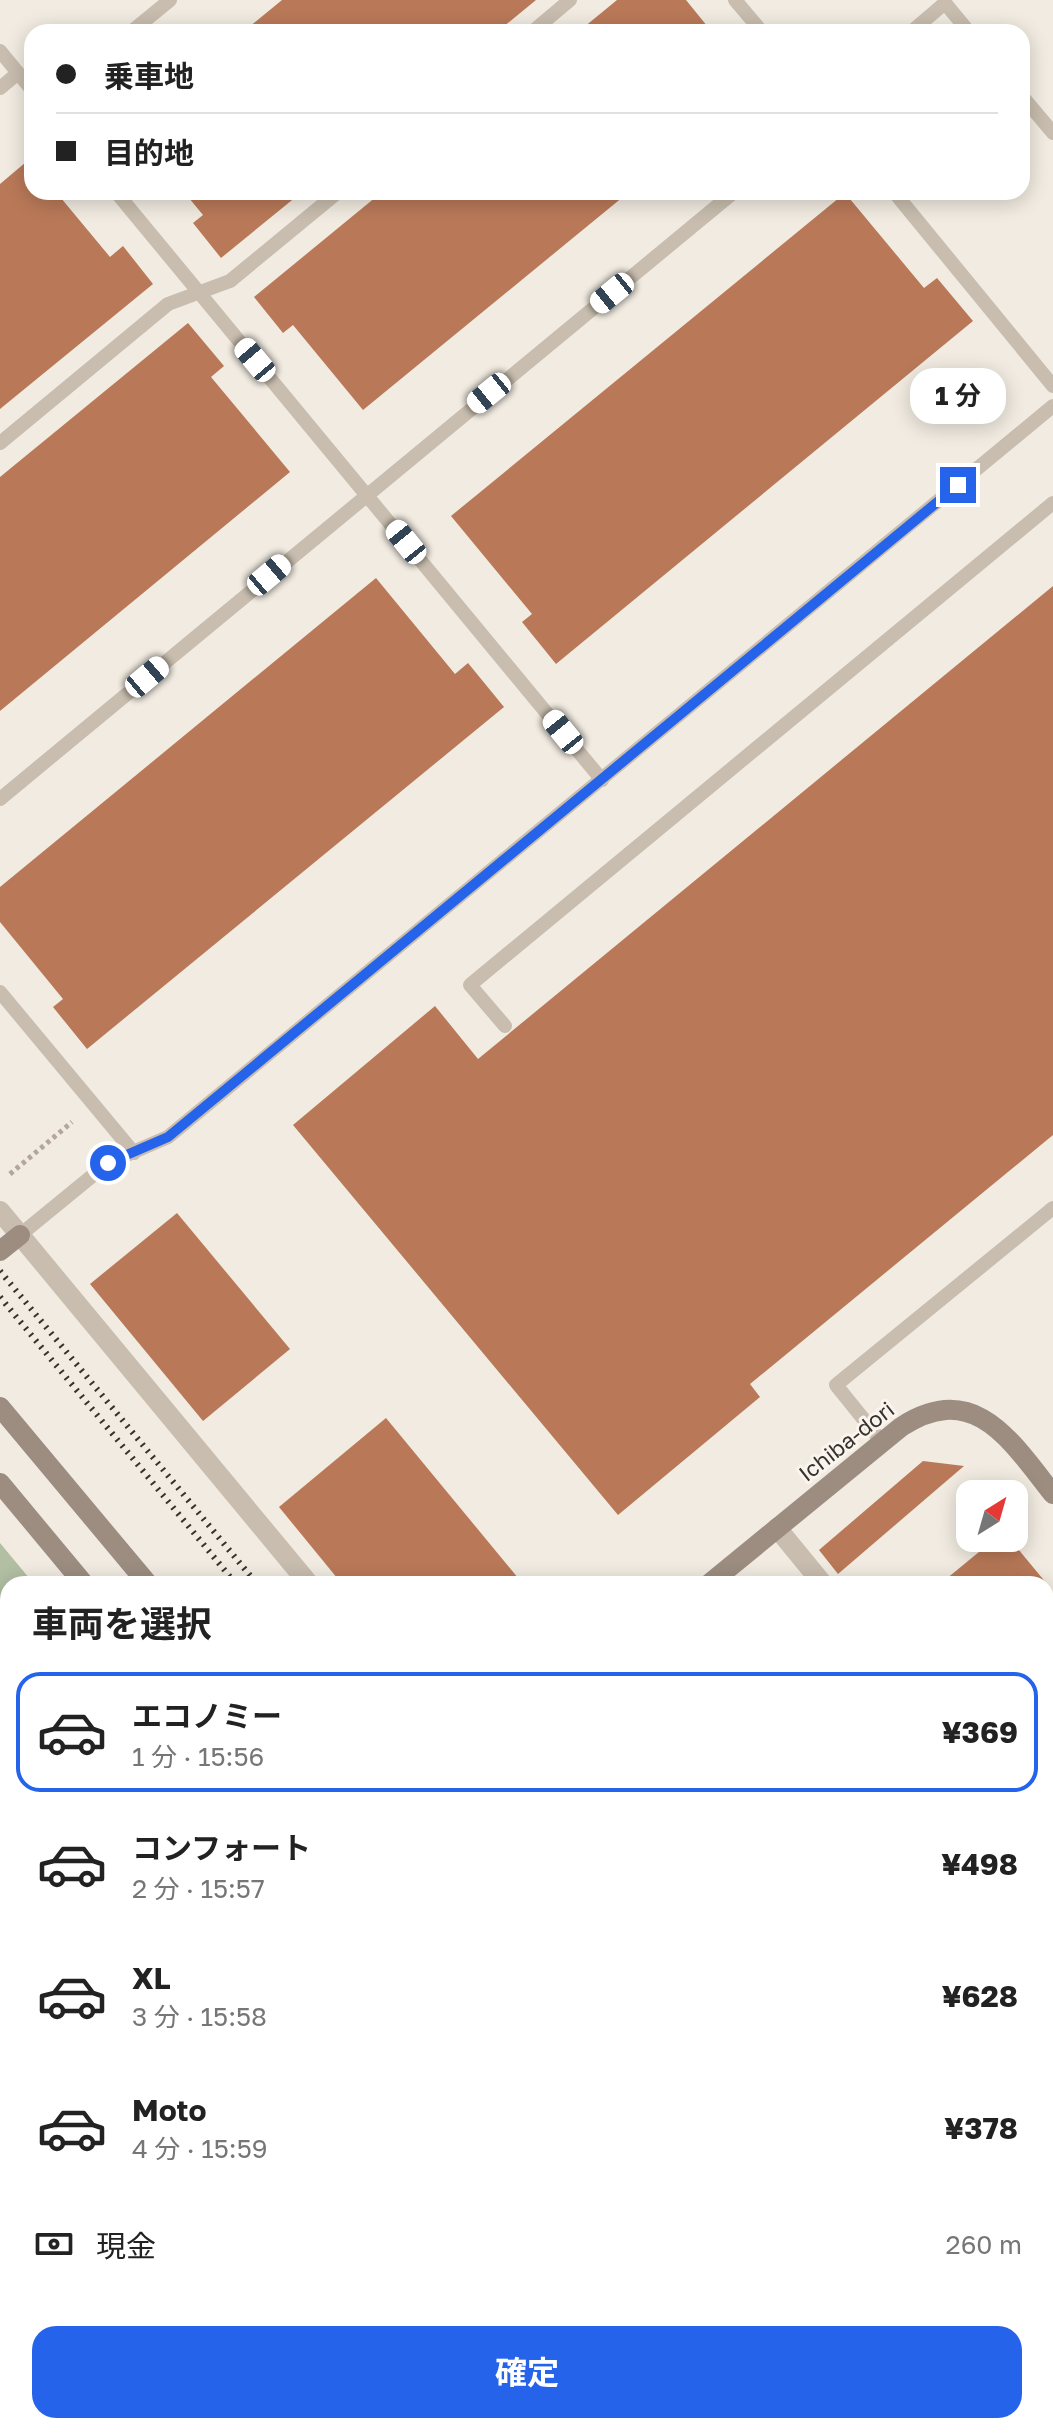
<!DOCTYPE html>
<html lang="ja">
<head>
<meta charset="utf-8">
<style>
	body { margin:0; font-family:"Golos Text","Noto Sans JP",sans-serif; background:#f2f2f2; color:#222; height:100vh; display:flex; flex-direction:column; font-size:30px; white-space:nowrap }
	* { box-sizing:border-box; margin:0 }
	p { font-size:26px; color:#767676 }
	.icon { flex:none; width:44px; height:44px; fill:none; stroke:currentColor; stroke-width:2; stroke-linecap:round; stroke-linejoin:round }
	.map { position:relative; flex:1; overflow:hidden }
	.side { position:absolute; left:0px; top:1576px; width:1054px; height:858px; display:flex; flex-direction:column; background:#fff; border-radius:24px 24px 0 0; box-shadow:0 4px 20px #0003 }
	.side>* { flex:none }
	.guide { position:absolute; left:24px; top:24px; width:1006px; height:176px; border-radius:24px; box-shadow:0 4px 20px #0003; display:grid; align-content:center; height:176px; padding:0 32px; background:#fff }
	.needle { width:52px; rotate:37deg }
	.tools { position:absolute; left:956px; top:1480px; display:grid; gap:16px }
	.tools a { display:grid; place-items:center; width:72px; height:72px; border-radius:16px; background:#fff; box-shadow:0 4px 20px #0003; font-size:40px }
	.end { position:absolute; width:36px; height:36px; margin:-18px; border:10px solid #2563eb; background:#fff; box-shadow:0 0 0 4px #fff }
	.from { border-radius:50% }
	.bubble { position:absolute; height:56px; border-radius:24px; background:#fff; box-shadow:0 4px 20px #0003; font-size:26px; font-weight:700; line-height:56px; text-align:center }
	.car { position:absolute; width:24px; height:48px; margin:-24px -12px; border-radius:10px; box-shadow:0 0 6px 2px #0007; background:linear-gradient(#fff 24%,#345 0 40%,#fff 0 76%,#345 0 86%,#fff 0) }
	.guide b { display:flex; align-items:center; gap:28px; height:76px; font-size:30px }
	.guide b+b { border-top:2px solid #e0e0e0 }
	.guide i { width:20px; height:20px; background:#222 }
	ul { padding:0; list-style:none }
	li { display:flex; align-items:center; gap:24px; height:120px; margin:0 16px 12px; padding:0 16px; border:4px solid transparent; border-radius:24px }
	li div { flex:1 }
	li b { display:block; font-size:30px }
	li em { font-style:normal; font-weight:700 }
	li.selected { border-color:#2563eb }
	li>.icon { width:72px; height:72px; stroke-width:1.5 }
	h2 { padding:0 32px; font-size:36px; line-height:96px }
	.pay { display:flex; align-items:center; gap:20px; height:88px; padding:0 32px; font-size:30px }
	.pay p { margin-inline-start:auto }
	.action { display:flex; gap:16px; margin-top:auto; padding:16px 32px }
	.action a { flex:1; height:92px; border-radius:24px; background:#2563eb; color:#fff; font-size:32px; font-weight:700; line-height:92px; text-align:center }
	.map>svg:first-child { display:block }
	.green { fill:#b2bfa3 }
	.building { fill:#b97958 }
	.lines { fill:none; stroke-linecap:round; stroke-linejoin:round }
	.path { stroke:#b4a799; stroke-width:5; stroke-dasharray:4 4; stroke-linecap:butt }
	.lane { stroke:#c8bdae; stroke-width:14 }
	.street { stroke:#c8bdae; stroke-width:20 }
	.secondary { stroke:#9c8d80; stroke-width:20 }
	.rail { stroke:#38312c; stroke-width:6; stroke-dasharray:2 6; stroke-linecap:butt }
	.route { stroke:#2563eb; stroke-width:10 }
	.labels { text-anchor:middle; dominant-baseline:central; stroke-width:6; stroke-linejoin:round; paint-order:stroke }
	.street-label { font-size:22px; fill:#38312c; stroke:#f9f5ee }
</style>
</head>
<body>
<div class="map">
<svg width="1053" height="2433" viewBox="0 0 1053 2433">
	<rect width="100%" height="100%" fill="#f1ebe1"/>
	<g class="green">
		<path d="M0,1543l34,41h-26v167l-8,-10z"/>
		<path d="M570,2426h156l6,7h-157z"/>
	</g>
	<g class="building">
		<path d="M282,0h254l-39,32h-254z"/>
		<path d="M617,0h69l26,32h-134z"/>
		<path d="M32,157v35h24l54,65 13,-11 30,38 -153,125v-225z"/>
		<path d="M184,192h118l-81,66 -28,-35 10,-8z"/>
		<path d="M382,192h247l-266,218 -70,-85 -10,8 -29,-36z"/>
		<path d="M845,193l79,95 13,-10 36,43 -417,343 -34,-42 10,-8 -81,-98z"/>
		<path d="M188,323l36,43 -13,11 79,95 -290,239v-234z"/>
		<path d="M376,578l79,96 13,-11 36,44 -417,342 -34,-42 10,-8 -63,-77v-35z"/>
		<path d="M1053,586v549l-303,249 10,13 -142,118 -325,-390 142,-119 43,53z"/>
		<path d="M177,1213l113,136 -87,72 -113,-137z"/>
		<path d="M386,1418l137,166h-181l-63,-77z"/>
		<path d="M923,1461l41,5 -126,108 -19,-24z"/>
		<path d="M996,1538h13l38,46h-107z"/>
	</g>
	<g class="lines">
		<g class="path">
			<path d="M10,1174l62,-52"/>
			<path d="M0,1690l8,8"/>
			<path d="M664,2426l6,7"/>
			<path d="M686,2433l4,-7"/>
		</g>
		<g class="lane">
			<path d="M735,0l27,32"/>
			<path d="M131,32l39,-32"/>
			<path d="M532,32l38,-32"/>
			<path d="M911,32l34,-29 24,29"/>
			<path d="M0,51l32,39"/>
			<path d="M0,88l18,-15"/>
			<path d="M1022,96l31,37"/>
			<path d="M116,192l486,588"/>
			<path d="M894,192l159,194"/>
			<path d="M0,443l168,-139 62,-23 108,-89"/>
			<path d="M0,799l734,-607"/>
			<path d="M0,992l134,161"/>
			<path d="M505,1026l-35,-41 583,-482"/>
			<path d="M20,1235l88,-72 60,-26 885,-731"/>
			<path d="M882,1442l-46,-57 217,-177"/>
		</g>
		<g class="street">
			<path d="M0,1211l309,373"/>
			<path d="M777,1528l46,56"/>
			<path d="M1046,1856l7,8"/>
			<path d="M0,2070l8,10"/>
			<path d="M1046,2148l7,9"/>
			<path d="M1046,2231l7,-5"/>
			<path d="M0,2347l8,9"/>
			<path d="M66,2426l5,7"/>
			<path d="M292,2426l6,7"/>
			<path d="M1003,2426l6,7"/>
			<path d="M262,2433l8,-7"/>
		</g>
		<g class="secondary">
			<path d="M0,1251l20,-16"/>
			<path d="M0,1407l148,177"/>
			<path d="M0,1483l84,101"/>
			<path d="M709,1584l192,-157c73,-48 110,14 152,67"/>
			<path d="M0,1774l8,9"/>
			<path d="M0,2164l8,-7"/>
			<path d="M537,2426l6,7"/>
			<path d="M777,2426l6,7"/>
			<path d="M845,2426l6,7"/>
		</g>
		<g class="rail">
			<path d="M0,1271l257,313"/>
			<path d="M0,1297l236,287"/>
			<path d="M929,2426l6,7"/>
			<path d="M946,2426l6,7"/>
		</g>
	</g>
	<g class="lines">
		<path class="route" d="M108,1163l60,-26 790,-652"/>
	</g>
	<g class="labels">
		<g class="street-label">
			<text transform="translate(846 1441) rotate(-38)">Ichiba-dori</text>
		</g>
	</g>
</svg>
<div class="tools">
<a><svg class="needle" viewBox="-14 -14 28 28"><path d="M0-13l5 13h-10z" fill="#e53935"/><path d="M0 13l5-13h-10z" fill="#767676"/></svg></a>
</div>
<i class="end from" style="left:108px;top:1163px"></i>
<i class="end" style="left:958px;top:485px"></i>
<div class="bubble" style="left:910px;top:368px;width:96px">1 分</div>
<i class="car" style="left:612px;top:293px;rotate:231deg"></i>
<i class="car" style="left:255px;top:360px;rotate:320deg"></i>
<i class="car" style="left:489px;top:393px;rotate:231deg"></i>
<i class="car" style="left:406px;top:542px;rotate:321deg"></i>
<i class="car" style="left:269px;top:575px;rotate:50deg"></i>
<i class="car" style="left:147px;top:677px;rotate:50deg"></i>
<i class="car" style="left:563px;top:732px;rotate:321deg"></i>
<div class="guide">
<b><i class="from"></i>乗車地</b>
<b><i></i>目的地</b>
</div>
<section class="side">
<h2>車両を選択</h2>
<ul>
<li class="selected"><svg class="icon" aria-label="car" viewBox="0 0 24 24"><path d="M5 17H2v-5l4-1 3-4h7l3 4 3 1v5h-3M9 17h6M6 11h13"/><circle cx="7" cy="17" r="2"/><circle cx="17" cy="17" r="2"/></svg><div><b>エコノミー</b><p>1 分 · 15:56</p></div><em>¥369</em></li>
<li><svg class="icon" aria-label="car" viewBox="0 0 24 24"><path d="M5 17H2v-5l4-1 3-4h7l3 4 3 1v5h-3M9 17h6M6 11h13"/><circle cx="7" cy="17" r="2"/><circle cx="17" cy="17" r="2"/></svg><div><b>コンフォート</b><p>2 分 · 15:57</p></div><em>¥498</em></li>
<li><svg class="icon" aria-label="car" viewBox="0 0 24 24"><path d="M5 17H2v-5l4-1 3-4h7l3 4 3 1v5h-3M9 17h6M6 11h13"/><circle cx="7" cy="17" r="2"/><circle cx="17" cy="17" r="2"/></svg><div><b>XL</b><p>3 分 · 15:58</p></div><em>¥628</em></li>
<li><svg class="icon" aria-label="car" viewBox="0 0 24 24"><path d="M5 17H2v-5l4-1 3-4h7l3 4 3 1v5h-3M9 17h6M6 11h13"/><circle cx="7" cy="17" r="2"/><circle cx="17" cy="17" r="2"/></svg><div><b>Moto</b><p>4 分 · 15:59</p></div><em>¥378</em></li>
</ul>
<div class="pay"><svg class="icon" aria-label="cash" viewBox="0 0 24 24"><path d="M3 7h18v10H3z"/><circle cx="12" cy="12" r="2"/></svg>現金<p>260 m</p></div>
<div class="action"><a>確定</a></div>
</section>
</div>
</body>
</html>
